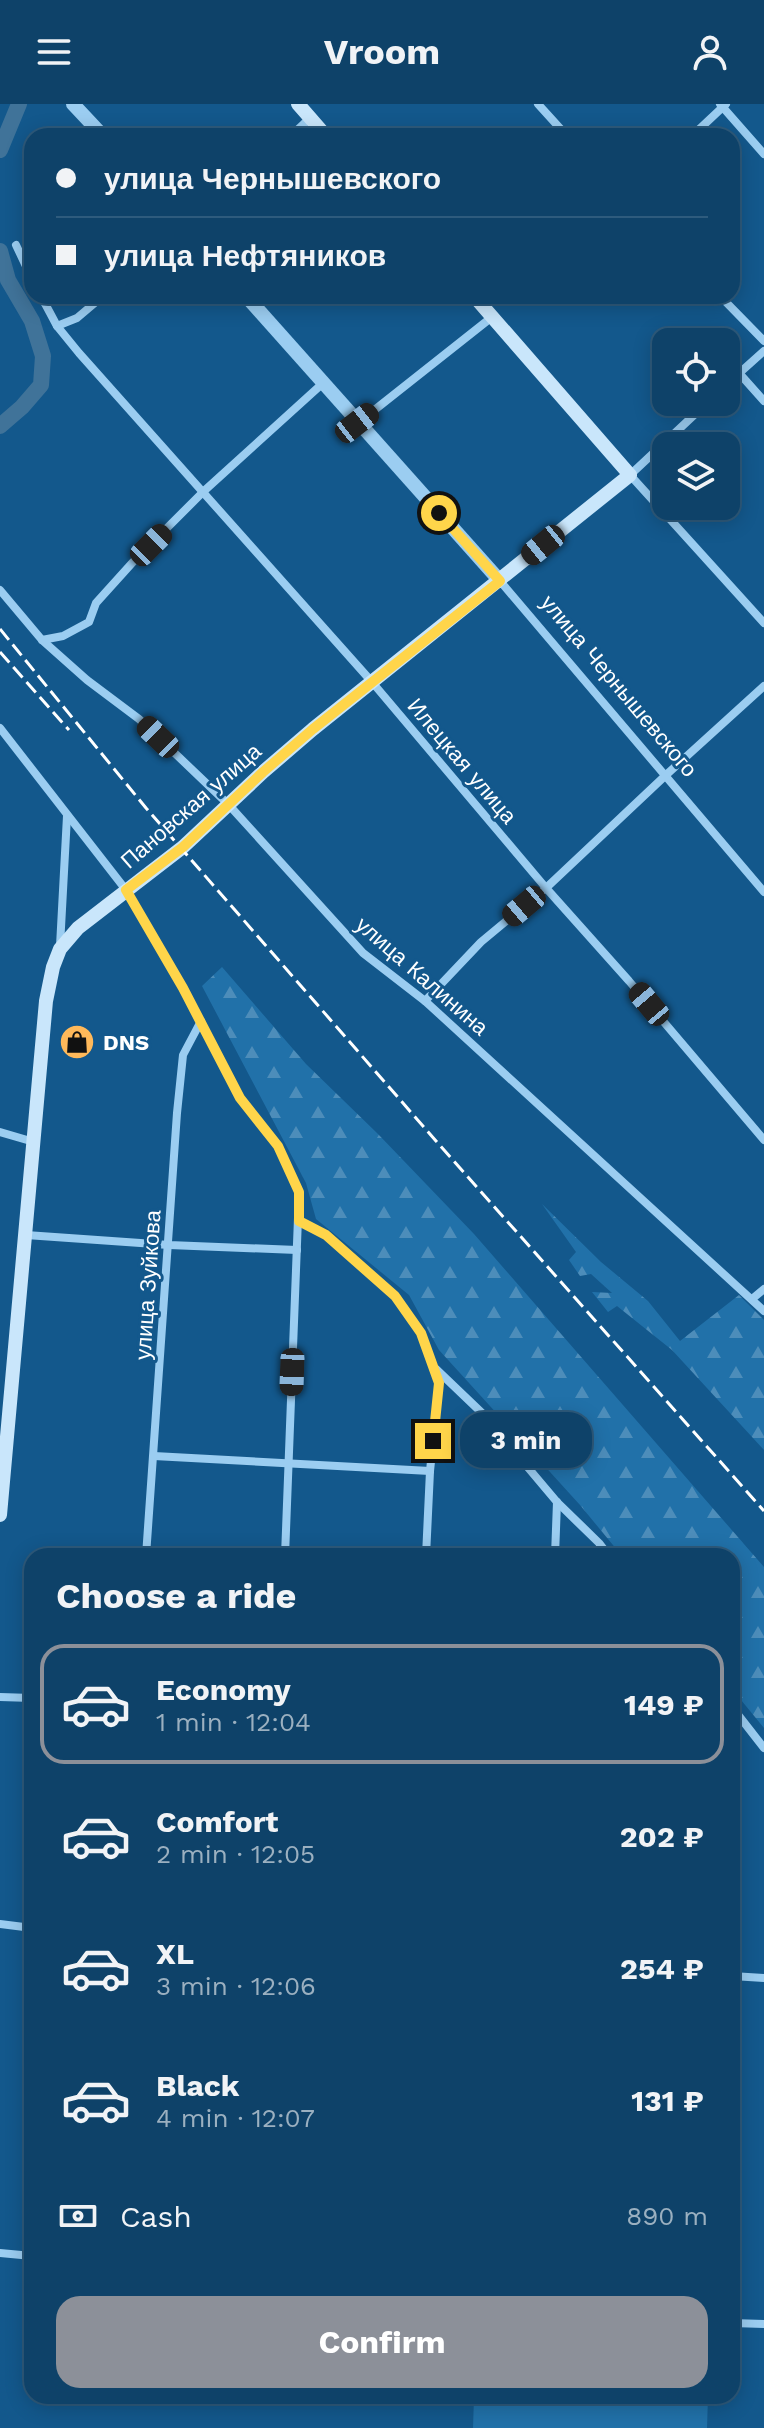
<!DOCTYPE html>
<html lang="en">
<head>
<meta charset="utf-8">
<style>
	body { margin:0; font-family:"Work Sans",sans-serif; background:#1c4d71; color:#f1f3f6; height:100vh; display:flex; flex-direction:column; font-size:30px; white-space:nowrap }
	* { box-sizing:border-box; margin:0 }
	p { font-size:26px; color:#9bb0c0 }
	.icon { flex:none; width:44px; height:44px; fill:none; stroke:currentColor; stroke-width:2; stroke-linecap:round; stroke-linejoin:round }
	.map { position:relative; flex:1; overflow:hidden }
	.details { position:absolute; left:24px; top:1444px; width:716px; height:856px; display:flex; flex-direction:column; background:#0e4269; border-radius:24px; box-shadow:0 4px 20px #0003,0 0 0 2px #2e5b7d }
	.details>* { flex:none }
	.guide { position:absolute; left:24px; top:24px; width:716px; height:176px; border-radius:24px; box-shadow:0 4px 20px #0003,0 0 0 2px #2e5b7d; display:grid; align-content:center; height:176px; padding:0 32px; background:#0e4269 }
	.tools { position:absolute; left:652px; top:224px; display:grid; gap:16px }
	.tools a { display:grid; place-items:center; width:88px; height:88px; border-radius:16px; background:#0e4269; box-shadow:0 4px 20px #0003,0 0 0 2px #2e5b7d; font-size:40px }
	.end { position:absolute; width:36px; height:36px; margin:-18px; border:10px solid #ffd54a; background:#111; box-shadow:0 0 0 4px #111 }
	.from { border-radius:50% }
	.bubble { position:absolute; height:56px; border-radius:24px; background:#0e4269; box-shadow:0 4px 20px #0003,0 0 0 2px #2e5b7d; font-size:26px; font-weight:700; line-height:56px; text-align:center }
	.car { position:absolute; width:24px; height:48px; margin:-24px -12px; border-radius:10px; box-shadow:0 0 6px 2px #0007; background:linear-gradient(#222 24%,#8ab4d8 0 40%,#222 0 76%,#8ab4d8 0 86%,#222 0) }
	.guide b { display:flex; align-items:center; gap:28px; height:76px; font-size:30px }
	.guide b+b { border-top:2px solid #2e5b7d }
	.guide i { width:20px; height:20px; background:#f1f3f6 }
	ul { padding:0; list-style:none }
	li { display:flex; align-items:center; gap:24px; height:120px; margin:0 16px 12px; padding:0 16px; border:4px solid transparent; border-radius:24px }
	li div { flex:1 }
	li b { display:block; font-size:30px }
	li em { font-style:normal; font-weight:700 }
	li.active { border-color:#8c9099 }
	li>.icon { width:72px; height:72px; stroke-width:1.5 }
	h2 { padding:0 32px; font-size:36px; line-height:96px }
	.pay { display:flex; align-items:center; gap:20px; height:88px; padding:0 32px; font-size:30px }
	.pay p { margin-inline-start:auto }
	.primary-button { display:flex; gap:16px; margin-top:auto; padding:16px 32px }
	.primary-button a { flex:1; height:92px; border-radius:24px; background:#8c9099; color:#fff; font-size:32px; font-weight:700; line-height:92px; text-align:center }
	header { display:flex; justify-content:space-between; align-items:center; height:104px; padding:0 32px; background:#0e4269; font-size:36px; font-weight:700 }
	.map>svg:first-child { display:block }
	.green { fill:#2171a9 }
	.forest { fill:url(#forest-firs) }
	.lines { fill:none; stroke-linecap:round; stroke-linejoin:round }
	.river { stroke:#407399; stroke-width:16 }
	.minor { stroke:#9bcdf1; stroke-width:8 }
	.tertiary { stroke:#9bcdf1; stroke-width:14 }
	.secondary { stroke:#c9e6fb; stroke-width:14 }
	.rail { stroke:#fff; stroke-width:3; stroke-dasharray:14 6; stroke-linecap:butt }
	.route { stroke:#ffd54a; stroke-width:10 }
	.labels { text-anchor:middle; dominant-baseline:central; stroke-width:6; stroke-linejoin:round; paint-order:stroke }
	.street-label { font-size:22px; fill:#fff; stroke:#13588c }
	.poi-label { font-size:22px; font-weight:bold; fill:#fff; stroke:#13588c; text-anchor:start }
</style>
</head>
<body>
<header><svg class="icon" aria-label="menu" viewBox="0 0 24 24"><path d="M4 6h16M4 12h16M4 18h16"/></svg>Vroom<svg class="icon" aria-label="person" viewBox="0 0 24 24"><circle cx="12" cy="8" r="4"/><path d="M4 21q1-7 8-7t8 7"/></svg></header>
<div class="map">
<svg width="764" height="2324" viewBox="0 0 764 2324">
	<defs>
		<pattern id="forest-firs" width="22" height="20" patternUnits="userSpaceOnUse" patternTransform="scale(2)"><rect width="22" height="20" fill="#2171a9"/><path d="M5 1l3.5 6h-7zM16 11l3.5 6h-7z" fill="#4d8dba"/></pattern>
	</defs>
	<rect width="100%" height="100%" fill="#13588c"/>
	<path class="green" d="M474,2292h234l-1,32h-234z"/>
	<g class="forest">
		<path d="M222,863l84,97 72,70 96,100 290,333v161l-32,-39v-133h-110l-42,-51 -141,-155 -30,-55 -93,-76 -10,-36 -104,-197z"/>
		<path d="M542,1100l59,58 47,39 32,40 59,-46 25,25v130l-92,-100 -55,-44 -9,6 -16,-20 20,1 -21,-19 -11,2 -11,-16 7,-8z"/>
	</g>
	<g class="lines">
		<g class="river">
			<path d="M0,46l19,-46"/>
			<path d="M0,147l8,29 24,41 11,35 -2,29 -19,22 -22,19"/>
		</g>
		<g class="minor">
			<path d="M538,0l29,32"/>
			<path d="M720,0l44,50"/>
			<path d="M291,32l19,-18"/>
			<path d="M692,32l34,-32"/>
			<path d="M16,141l16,34"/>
			<path d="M41,192l16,30 22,27 293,329 174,206 83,93 135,159"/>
			<path d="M720,192l44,45"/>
			<path d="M57,222l20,-8 26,-22"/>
			<path d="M739,269l25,28"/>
			<path d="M726,281l38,-34"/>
			<path d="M708,298l-78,73 134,148"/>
			<path d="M358,319l134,-106"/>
			<path d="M500,477l264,311"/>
			<path d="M0,486l42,50 45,40 52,39 89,85 135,149 62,48 339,310"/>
			<path d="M42,536l21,-4 26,-14 7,-19 37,-41 71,-71 118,-107"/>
			<path d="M0,624l126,162 57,98 57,110 38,48 21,46 -14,364"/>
			<path d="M60,842l7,-130"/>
			<path d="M425,897l56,-59 65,-54 120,-113 98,-89"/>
			<path d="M0,1028l34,10"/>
			<path d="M299,1117l27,14 69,61 26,37 18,50 -9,88 -4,85"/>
			<path d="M26,1131l143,10 128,5"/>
			<path d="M752,1195l12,-10"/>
			<path d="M436,1265l46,44 75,89 42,41 10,13"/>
			<path d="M154,1352l276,15"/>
			<path d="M146,1452l31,-443 6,-58 18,-34"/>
			<path d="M555,1452l2,-54"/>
			<path d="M0,1593l32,1"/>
			<path d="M732,1603l32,41"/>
			<path d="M0,1820l32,4"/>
			<path d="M732,1872l32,2"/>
			<path d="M0,2149l32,3"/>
			<path d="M732,2219l32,1"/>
		</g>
		<g class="tertiary">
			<path d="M73,0l30,32"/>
			<path d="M246,192l254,285"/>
		</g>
		<g class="secondary">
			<path d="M298,0l28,32"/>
			<path d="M0,1411l46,-514 7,-34 7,-18 18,-21 105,-81 80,-75 50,-43 317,-254 -156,-179"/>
		</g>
		<g class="rail">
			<path d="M0,525l146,179 290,333 328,370"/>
			<path d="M0,548l69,78"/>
		</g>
	</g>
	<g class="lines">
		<path class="route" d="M433,1337l6,-58 -18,-50 -26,-37 -69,-61 -27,-14v-29l-21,-46 -38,-48 -57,-110 -57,-98 57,-43 80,-75 50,-43 187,-148 -61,-68"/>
	</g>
	<defs>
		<g id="shop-disc" transform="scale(1.8)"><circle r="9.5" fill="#ffb95a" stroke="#13588c"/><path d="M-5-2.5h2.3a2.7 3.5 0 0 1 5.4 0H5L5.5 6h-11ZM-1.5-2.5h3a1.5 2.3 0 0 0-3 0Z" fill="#111"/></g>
	</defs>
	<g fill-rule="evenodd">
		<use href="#shop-disc" x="77" y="938"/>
	</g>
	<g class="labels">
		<g class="street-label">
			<text transform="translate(619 582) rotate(50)">улица Чернышевского</text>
			<text transform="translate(462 657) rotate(50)">Илецкая улица</text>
			<text transform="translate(191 702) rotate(-41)">Пановская улица</text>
			<text transform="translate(422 872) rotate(41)">улица Калинина</text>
			<text transform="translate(148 1181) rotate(-86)">улица Зуйкова</text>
		</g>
		<g class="poi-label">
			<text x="103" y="938">DNS</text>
		</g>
	</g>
</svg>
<div class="tools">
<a><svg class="icon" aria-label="locate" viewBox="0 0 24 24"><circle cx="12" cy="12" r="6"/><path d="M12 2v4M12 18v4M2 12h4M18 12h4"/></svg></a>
<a><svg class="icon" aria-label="layers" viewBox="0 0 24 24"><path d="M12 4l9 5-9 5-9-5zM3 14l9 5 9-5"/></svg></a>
</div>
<i class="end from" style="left:439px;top:409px"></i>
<i class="end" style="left:433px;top:1337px"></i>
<div class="bubble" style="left:460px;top:1308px;width:132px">3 min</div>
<i class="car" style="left:357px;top:319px;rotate:52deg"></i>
<i class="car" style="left:151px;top:441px;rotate:45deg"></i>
<i class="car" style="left:543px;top:441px;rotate:231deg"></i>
<i class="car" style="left:158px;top:633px;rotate:314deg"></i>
<i class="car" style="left:524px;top:802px;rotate:230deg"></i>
<i class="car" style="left:649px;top:900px;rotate:320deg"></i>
<i class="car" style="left:292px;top:1268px;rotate:182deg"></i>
<div class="guide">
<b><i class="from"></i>улица Чернышевского</b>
<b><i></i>улица Нефтяников</b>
</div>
<section class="details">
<h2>Choose a ride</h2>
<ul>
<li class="active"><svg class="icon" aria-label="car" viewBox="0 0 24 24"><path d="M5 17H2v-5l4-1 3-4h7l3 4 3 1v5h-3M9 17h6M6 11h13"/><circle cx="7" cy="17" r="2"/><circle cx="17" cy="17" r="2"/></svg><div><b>Economy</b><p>1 min · 12:04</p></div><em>149 ₽</em></li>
<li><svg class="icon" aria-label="car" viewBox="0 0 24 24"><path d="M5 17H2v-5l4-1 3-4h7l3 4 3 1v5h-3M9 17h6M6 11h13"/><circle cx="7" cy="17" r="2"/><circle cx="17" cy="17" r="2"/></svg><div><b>Comfort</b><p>2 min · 12:05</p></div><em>202 ₽</em></li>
<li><svg class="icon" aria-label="car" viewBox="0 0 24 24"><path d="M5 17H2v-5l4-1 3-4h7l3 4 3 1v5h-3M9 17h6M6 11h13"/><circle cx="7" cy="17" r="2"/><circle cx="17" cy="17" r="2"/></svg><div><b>XL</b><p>3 min · 12:06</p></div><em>254 ₽</em></li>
<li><svg class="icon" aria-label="car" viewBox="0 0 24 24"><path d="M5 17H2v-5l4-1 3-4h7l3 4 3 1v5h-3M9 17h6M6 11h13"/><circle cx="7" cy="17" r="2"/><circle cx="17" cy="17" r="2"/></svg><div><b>Black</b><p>4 min · 12:07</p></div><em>131 ₽</em></li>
</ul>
<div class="pay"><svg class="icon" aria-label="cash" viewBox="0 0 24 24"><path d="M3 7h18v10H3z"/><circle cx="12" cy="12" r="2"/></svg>Cash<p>890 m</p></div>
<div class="primary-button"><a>Confirm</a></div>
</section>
</div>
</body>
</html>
